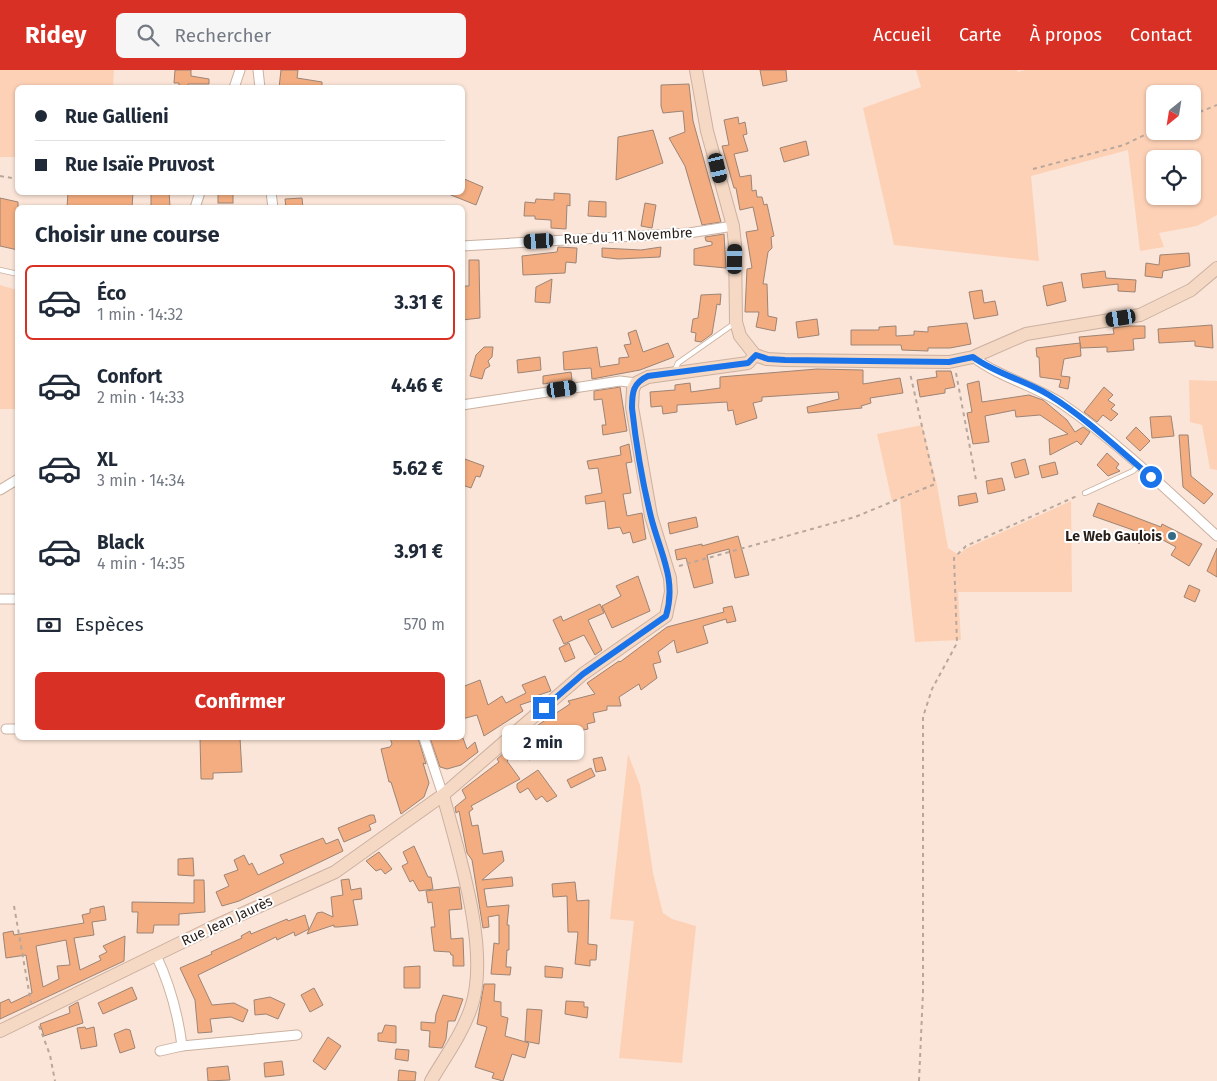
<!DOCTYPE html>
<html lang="fr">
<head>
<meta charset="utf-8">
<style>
	body { margin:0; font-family:"Fira Sans",sans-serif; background:#f6f6f7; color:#1f2937; height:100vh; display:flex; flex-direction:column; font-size:19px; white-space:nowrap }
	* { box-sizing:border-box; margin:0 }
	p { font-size:16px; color:#747a83 }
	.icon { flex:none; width:28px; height:28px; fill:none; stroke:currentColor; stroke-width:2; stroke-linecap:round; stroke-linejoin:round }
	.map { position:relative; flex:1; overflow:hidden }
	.drawer { position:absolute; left:15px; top:135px; width:450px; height:535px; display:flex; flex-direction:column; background:#fff; border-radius:8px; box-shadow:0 1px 4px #0004 }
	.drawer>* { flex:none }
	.guide { position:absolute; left:15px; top:15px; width:450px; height:110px; border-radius:8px; box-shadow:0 1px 4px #0004; display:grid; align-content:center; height:110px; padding:0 20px; background:#fff }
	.needle { width:32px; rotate:210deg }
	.controls { position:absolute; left:1146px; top:15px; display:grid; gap:10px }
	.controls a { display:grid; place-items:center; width:55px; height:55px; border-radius:8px; background:#fff; box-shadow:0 1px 4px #0004; font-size:25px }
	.end { position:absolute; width:22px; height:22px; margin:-11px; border:6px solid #1a73e8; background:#fff; box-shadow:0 0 0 2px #fff }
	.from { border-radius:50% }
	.bubble { position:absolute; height:35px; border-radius:8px; background:#fff; box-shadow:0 1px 4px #0004; font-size:16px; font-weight:700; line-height:35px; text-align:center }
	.car { position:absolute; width:15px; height:30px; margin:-15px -8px; border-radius:6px; box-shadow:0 0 4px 1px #0007; background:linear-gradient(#222 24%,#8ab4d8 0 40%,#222 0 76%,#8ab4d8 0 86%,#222 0) }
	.guide b { display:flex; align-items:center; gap:18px; height:48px; font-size:19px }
	.guide b+b { border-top:1px solid #e0e1e3 }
	.guide i { width:12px; height:12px; background:#1f2937 }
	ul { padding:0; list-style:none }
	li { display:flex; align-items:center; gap:15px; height:75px; margin:0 10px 8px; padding:0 10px; border:2px solid transparent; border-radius:8px }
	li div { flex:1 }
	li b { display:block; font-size:19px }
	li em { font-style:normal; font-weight:700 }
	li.active { border-color:#d93025 }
	li>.icon { width:45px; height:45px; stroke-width:1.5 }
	h2 { padding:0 20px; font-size:22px; line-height:60px }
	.pay { display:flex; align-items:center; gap:12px; height:55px; padding:0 20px; font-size:19px }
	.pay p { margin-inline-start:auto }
	.action { display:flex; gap:10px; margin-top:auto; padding:10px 20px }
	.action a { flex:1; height:58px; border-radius:8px; background:#d93025; color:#fff; font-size:20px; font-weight:700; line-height:58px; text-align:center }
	header { display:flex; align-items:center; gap:30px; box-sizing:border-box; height:70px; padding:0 25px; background:#d93025; color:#fff }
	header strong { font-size:24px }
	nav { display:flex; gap:28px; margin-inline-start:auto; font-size:18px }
	.search { width:350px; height:45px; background:#f6f6f7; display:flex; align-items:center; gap:12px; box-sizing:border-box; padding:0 18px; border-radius:8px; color:#747a83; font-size:19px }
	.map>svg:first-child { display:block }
	.green { fill:#fdd1b6; fill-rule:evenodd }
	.building { fill:#f3ad80; stroke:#9d8475; fill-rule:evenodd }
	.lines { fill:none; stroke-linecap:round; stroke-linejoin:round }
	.lane-casing { stroke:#cbb1a1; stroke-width:6 }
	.street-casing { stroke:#cbb1a1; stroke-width:11 }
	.secondary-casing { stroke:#cbb1a1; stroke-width:14 }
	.path { stroke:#b9a79c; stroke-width:2; stroke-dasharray:4 4; stroke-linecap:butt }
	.lane { stroke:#fff; stroke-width:4.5 }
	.street { stroke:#fff; stroke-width:9 }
	.secondary { stroke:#f5d9c5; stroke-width:12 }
	.route { stroke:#1a73e8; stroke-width:6 }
	.poi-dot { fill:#356b87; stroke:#fff; stroke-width:2 }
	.labels { text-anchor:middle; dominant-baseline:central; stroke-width:4; stroke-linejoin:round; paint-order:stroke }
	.street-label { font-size:14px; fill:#291f19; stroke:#fff }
	.poi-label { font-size:14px; font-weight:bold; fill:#291f19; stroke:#fff; text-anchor:end }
</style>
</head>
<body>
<header>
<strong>Ridey</strong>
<div class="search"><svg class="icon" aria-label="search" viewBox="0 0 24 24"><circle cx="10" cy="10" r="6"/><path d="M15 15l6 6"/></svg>Rechercher</div>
<nav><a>Accueil</a><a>Carte</a><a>À propos</a><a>Contact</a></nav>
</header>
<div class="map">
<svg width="1217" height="1011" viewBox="0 0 1217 1011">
	<rect width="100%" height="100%" fill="#fbe5d8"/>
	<g class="green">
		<path d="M0,0h114l-1,17 -95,1 -1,69h-17z"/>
		<path d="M916,0h101l1,2 7,-2h192v145l-20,11 -38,7 5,14 -24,4 -12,-101 -97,26 8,85 -145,-16 -31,-137 58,-21zM1155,24h37v37h-37zM1155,89h37v37h-37z"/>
		<path d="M0,215l17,5v119h-17z"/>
		<path d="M1189,310l28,1v89l-7,-1 -8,-44 -12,-3z"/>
		<path d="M922,355l15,60 11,63 11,7 6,-6 106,-48 1,91h-114l3,48 -46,2 -15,-143 -8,2 -15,-67z"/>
		<path d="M628,684l12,31 13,88 10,40 9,6 24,7 -14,137 -63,-5 15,-137 -24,-2z"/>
	</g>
	<g class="building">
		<path d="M175,0h16v6l18,3v5h-21l-1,4h-8v-5h-5z"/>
		<path d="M281,0h17l-1,8 25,4v6h-43z"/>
		<path d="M760,0h26l1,11 -24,5z"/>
		<path d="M689,14l4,37 28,101 -19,3 -17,-59 -16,-28 16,-6 -2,-21 -20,2 -2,-7v-21z"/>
		<path d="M738,47l1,7 6,-2 2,12 -4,1 5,16 -14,3 6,23 11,-2 1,16 4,-1 1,7h5l2,8 3,-1 7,32 -3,1 1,11 -4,4 -5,32h4l1,32 9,2 -2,13 -19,-4 3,-15h-14l2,-43 5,-1 -6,-36 12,-2 -5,-23 -13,3 -4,-22h-2l-12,-42 7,-1 -5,-25z"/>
		<path d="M653,60l10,33 -47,17 2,-43z"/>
		<path d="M806,71l3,14 -25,7 -4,-14z"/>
		<path d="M462,108l21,9 -7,18 -30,-12 16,-1z"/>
		<path d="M68,122h65l-1,16h-65z"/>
		<path d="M151,122h18l1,14 -19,2z"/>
		<rect x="218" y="122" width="15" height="11"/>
		<path d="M554,123l16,1v12l-3,-1 -1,24 -15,-1v-8l-16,-1v-3h-11l1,-14 10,1 1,-4 18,1z"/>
		<path d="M0,128l18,4v48l-18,-4z"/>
		<path d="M302,128l1,10h-17l-1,-9z"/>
		<path d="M589,131l17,1v15l-18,-1z"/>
		<path d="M645,133l11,2 -4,23 -11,-2z"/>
		<path d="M724,164l2,34 -32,-3v-16l18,-4v-3l-6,-1 -1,-4z"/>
		<path d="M558,177l19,1 -1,15 -10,-1 -1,11 -42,2 -1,-19 35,-4z"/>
		<path d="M661,177l-1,10 -42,2 -16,-2v-9l39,2z"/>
		<path d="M1189,183l1,13 -27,5 -1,7 -17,-2 1,-13 13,2 1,-10z"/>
		<path d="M469,190h10l1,58 -18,2v-34h7z"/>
		<path d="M1105,201l1,7 30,2 -1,12 -17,-1v-7l-35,4 -2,-14z"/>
		<path d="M552,209l-2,24 -15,-1 1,-15z"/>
		<path d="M1062,212l4,19 -19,5 -4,-20z"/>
		<path d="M982,220l2,13 11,-2 3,14 -24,4 -5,-27z"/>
		<path d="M721,224l-1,11 -3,-1 -5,30 -11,8 -6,-1 1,-8 -5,-1 2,-13 5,-1 3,-23z"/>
		<path d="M817,249l2,16 -21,3 -2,-16z"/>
		<path d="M967,253l4,21 -21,4h-22v3l-26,-1 -1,-5h-50v-15h28v-3l17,-1v10l18,-1v-4l14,1v-5z"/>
		<path d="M1212,255l1,23 -18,-2v-5l-36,2 -1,-14z"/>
		<path d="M1129,256h16v12l-12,1 1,11 -27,2v-5l-26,1 -2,-11 35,-3 -1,-6z"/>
		<path d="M636,260l7,22 25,-9 6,14 -34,13 -48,9 -1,-11 -27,2 -1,-18 34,-5 3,20 19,-3v-6l10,-1 -5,-12 7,-1 -3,-11z"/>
		<path d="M1080,273l1,13 -17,3 -3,17 9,1 -2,12 -9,-2 2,-7 -21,-3 -1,-20h-2l-1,-9z"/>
		<path d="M484,277h9l-1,10 -4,4 2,5 -5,3 -3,10 -12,-3 6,-21z"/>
		<path d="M540,287l1,13 -23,3 -1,-13z"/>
		<path d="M817,299l46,1v14l37,-6 3,15 -33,5 1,5 -10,3 1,2 -54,5 -1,-6 32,-8 -1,-7 -76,5v4l-9,2 4,15 -21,7 -3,-15 -5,1 -1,-9 -50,3v7l-14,2 -1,-8 -11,1 -1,-15 25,-2v-5l15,-2 1,9 29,-4v-11z"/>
		<path d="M936,301h15l4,16 -10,2v4l-25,4 -3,-17 20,-3z"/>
		<path d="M571,302l1,8 -29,4v-8z"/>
		<path d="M979,311l3,21 47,-7 14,5 24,20 8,12 8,-5 7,5 -9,13 -4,-4 -27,14 -1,-16 19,-5 -28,-19 -24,2 -1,-7 -30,6 4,26 -16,2 -6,-31 5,-1 -5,-28z"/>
		<path d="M620,317l7,44 -24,4 -1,-10h4l-4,-26 -8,1v-9z"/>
		<path d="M1104,317l9,8 -5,5 7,5 -4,4 7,5 -7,7 -8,-6 -6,7 -13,-10z"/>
		<path d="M1171,346l3,20 -22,2 -2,-21z"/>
		<path d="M1136,357l14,14 -10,10 -14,-13z"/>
		<path d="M1179,365h9l3,41 22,18 -9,10 -21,-17z"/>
		<path d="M629,374l3,18 -6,1 5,30 -8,1 4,22 15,-3 4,26 -13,4 -3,-11 -7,2 -3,-7 -12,2 -3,-28 -19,3 -1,-8 17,-3 -4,-25 -9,1 -2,-8 34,-6 -1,-8z"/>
		<path d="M1107,383l12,11 -3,4 4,3 -12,5 -11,-11z"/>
		<path d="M462,388l22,8 -4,11 -4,-1 -5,12 -9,-3z"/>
		<path d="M1025,389l4,15 -14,4 -4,-15z"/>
		<path d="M1055,392l3,12 -16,4 -3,-12z"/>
		<path d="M1002,408l3,12 -17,4 -2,-13z"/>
		<path d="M976,423l2,9 -19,4 -1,-10z"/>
		<path d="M1098,433l63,24 1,-3 40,20 -13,22 -18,-11 5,-8 -15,-8 -17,-9 -5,14 -6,-14 -40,-14z"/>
		<path d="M696,447l2,10 -28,7 -2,-11z"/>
		<path d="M738,466l11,39 -14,3 -6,-29 -22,6 6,28 -19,5 -8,-30 -9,2 -2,-10 27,-6v2z"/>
		<path d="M1217,478v29l-10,-6z"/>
		<path d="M638,506l12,35 -38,17 -10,-22 19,-10 -5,-10z"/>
		<path d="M1189,515l11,5 -5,12 -11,-5z"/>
		<path d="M600,534l4,9 -16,7 14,30 -7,5 -11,-20 -20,9 -11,-24 8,-4 2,5z"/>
		<path d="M732,536l4,15 -9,2 -1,-4 -23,7 5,17 -31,10 -3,-13 -16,12 3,10 -8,2 4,14 -16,12 -2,-6 -20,13 2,9h-14v4l-14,3 2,9 -8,2 1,5 -15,3 3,4 -14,8 1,2 -34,14 -10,-11 -12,12 13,18 -49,27 2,3 -4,3 3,14 6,-1 5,29 19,-3 2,10 -22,19 30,-3 1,9 -29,3 3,18 22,-2 -2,20h2v25h-2l-1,17h5l-1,8 -19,-1 3,-31 5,1v-29l-11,2 1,10 -6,1 -11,-68 -5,-7 -8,-42 -3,2 -1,-6 11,-9 -4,-8 37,-28 -2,-3 22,-19 2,3 18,-8 -4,-8 35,-23 -2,-3 27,-7 -8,-11 32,-22 1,1 47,-35 57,-15 -1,-4z"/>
		<path d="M569,573l6,15 -10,4 -6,-14z"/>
		<path d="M545,606l6,15 -15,5 2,3 -18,6 3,6 -39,25 -7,-21 -15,4v-32l18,-7 8,25 14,-9 4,7 20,-10 -4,-8z"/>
		<path d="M200,668h40l2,34 -29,1v6h-12z"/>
		<path d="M390,668h28l8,26 -3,-1 6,20 -5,14 -23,17 -10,-32h-2l-8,-33 9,-2 2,-3z"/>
		<path d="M430,668h33l4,11 8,-7 3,10 -17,13 -14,4 -7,-2z"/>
		<path d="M602,687l4,13 -10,2 -3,-13z"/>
		<path d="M591,698l4,8 -24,12 -4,-8z"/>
		<path d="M538,700l19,26 -10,6 -5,-6 -6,4 -8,-12 -8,5 -3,-5v-4z"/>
		<path d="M370,745h4l2,7 -7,3 2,5 -27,12 -6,-14z"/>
		<path d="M323,768l3,6 12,-5 5,12 -104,50 -17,5 -6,-14 13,-6 -5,-11 14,-5 -4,-10 10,-5 5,10 3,-2 6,12 26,-12 -4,-8z"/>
		<path d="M414,776l14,31h3l2,12 -14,2 -6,-11 -3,2 -8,-16 6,-3 -5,-11z"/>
		<path d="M379,782l13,17 -7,5 -4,-5 -5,2 -10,-10z"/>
		<path d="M193,788l1,18 -16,-1v-16z"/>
		<path d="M349,809l2,11 10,-2 1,11 -9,1 5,25 -20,2h-4v-2l-27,9 10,-21 5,-1 11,5 -2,-20 12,-2 -2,-15z"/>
		<path d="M194,810h10l1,32 -26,2v11h-25l-1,8h-16l1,-21h-6v-10l62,1z"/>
		<path d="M575,812l2,19 12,-1 -1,44 9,1 -1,15h-6v6l-15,-2 3,-32h-10l-1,-36 -14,1 -1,-13z"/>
		<path d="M459,817l3,22 -13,1 2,29 12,-1 1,28h-11v-11h-2l-1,-3 -16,-1 -3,-24h4l-3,-25 -4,1 -2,-12z"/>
		<path d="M104,836l2,14 -14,2 2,13 -20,3 6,32 21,-10 -2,-4 8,-4 -4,-6 22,-10 -1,25 -124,58v-16l9,-4 2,4 21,-10 -6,-38 -20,3 -3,-25 10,-2 1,4 70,-12 -2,-8 8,-2v-4zM66,870l4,25 -13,1 2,13 -16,8 -7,-41z"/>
		<path d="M305,845l4,14 -14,7 -1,-4 -17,8 -1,-3 -78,38 14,30 22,-2 14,7 -5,12 -12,-5 -21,2 2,13 -14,1 -3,-33 -15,-32 32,-14 -1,-2 31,-14 -1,-2 9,-5 1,3 36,-15 1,2z"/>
		<path d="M420,896v22h-16v-21z"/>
		<path d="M545,896l18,2 -1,10 -17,-1z"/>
		<path d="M484,914h11l-1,17 7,1v14l7,2 -3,18 24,7 -4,15 -13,-4 -9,27 -11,-3 2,-5 -19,-6 12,-40 -10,-3z"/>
		<path d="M132,917l5,12 -34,15 -5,-11z"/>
		<path d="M314,918l9,17 -13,7 -9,-17z"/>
		<path d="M443,925l20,4 -8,22h-7l-2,18 -4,9 -13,-1 1,-16 -9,-1v-8l14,1 1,-9z"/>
		<path d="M270,927l15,7 -7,15 -12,-5 -11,1 -1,-15z"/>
		<path d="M566,931l18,1v5h4l-1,11 -22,-4z"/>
		<path d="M78,932l5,21 -39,13 -4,-12 30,-11 -1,-6z"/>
		<path d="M527,939l15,1 -3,34 -14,-3z"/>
		<path d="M385,955l11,1v17l-18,-2v-8h4z"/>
		<path d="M85,957l1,2 8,-2 3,19 -16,3 -4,-21z"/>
		<path d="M126,959l4,1 5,18 -15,5 -6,-19z"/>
		<path d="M328,967l13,9 -16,24 -12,-9z"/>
		<path d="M396,979l13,1 -1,11 -13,-2z"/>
		<path d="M282,991l2,14 -19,2 -1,-14z"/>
		<path d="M228,996l2,14 -22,1 -1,-13z"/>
		<path d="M399,1000l17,2 -1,9h-17z"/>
	</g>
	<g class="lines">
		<g class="lane-casing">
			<g id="lane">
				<path d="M0,200l18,4"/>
				<path d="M675,300l3,-7 57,-40"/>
				<path d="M1085,423l48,-22 5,-5"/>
			</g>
		</g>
		<g class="street-casing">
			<g id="street">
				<path d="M258,0l2,18"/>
				<path d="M234,18l6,-18"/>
				<path d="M271,122l2,16"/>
				<path d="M195,138l5,-16"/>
				<path d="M462,176l227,-13 44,-7"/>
				<path d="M973,287c26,20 60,28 88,46 54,37 107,88 156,133"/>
				<path d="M462,335l158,-24 16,2"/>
				<path d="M0,420l18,-11"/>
				<path d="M0,529h18"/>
				<path d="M6,659h12"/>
				<path d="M424,668l19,57"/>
				<path d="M156,885c14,30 22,58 26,91l115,-11"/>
				<path d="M160,981l22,-5"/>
			</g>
		</g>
		<g class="secondary-casing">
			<g id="secondary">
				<path d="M696,0l11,61 26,95 2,19 1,77 4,14 15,19"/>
				<path d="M755,285l12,4 18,1 164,2 24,-5 53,-23 114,-19 51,-25 26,-22"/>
				<path d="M0,961l211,-103 124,-56 108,-77 140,-121 83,-58 5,-24 -1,-14 -19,-62 -19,-109 1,-18 3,-6 12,-6 100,-14 7,-8"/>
				<path d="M431,1011c14,-24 31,-47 40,-73 20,-57 -13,-156 -28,-213"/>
			</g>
		</g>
		<g class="path">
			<path d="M1192,45l25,-10"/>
			<path d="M1033,99l91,-24 31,-15"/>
			<path d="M0,106l18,3"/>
			<path d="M956,303l20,107"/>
			<path d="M679,496l176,-49 80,-33 -25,-111"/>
			<path d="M14,836l17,97"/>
			<path d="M39,956l11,29 5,26"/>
			<path d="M919,1011l4,-89v-275l9,-28 25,-46 -3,-85 12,-12 113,-51"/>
		</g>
		<use href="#lane" class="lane"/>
		<use href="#street" class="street"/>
		<use href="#secondary" class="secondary"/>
	</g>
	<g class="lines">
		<path class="route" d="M544,638l39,-34 83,-58c11,-37 -6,-63 -15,-99 -9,-36 -15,-73 -19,-109 0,-16 1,-25 16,-32l100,-13 8,-8 12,4 17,1 164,2 24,-5c23,17 52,23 76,38 37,23 69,54 102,82"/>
	</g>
	<circle class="poi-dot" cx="1172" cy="466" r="5"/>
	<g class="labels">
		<g class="street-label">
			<text transform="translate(628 166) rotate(-3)">Rue du 11 Novembre</text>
			<text transform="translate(227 851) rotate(-25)">Rue Jean Jaurès</text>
		</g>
		<g class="poi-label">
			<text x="1162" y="466">Le Web Gaulois</text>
		</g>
	</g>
</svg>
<div class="controls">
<a><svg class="needle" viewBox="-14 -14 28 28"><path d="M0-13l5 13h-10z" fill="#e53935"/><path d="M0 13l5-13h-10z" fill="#747a83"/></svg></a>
<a><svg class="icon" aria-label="locate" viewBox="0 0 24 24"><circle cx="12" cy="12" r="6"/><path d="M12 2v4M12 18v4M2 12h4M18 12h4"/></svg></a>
</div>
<i class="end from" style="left:1151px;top:407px"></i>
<i class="end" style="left:544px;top:638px"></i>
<div class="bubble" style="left:502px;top:655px;width:82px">2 min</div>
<i class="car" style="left:718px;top:98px;rotate:167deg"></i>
<i class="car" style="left:539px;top:171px;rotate:267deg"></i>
<i class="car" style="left:735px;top:189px;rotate:1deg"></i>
<i class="car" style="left:1121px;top:248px;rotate:261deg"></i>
<i class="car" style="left:562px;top:319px;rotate:82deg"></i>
<div class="guide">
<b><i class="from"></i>Rue Gallieni</b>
<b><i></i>Rue Isaïe Pruvost</b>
</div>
<section class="drawer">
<h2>Choisir une course</h2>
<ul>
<li class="active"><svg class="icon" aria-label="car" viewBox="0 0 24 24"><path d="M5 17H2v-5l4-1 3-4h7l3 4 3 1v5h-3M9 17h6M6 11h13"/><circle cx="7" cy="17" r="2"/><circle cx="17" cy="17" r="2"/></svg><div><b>Éco</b><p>1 min · 14:32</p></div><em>3.31 €</em></li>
<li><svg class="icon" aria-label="car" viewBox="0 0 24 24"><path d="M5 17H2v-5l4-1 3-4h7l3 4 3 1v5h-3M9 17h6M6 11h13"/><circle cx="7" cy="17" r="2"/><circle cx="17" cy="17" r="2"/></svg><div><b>Confort</b><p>2 min · 14:33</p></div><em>4.46 €</em></li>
<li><svg class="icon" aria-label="car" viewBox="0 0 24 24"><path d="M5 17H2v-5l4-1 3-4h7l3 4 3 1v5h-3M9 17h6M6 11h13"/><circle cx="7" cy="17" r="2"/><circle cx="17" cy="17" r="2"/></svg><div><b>XL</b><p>3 min · 14:34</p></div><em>5.62 €</em></li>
<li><svg class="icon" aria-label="car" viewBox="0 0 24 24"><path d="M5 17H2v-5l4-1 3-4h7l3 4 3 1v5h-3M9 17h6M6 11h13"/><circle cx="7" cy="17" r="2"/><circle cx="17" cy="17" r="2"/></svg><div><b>Black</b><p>4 min · 14:35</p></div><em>3.91 €</em></li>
</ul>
<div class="pay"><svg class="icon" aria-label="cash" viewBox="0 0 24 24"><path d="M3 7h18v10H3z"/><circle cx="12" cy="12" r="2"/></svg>Espèces<p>570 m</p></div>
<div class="action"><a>Confirmer</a></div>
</section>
</div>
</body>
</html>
